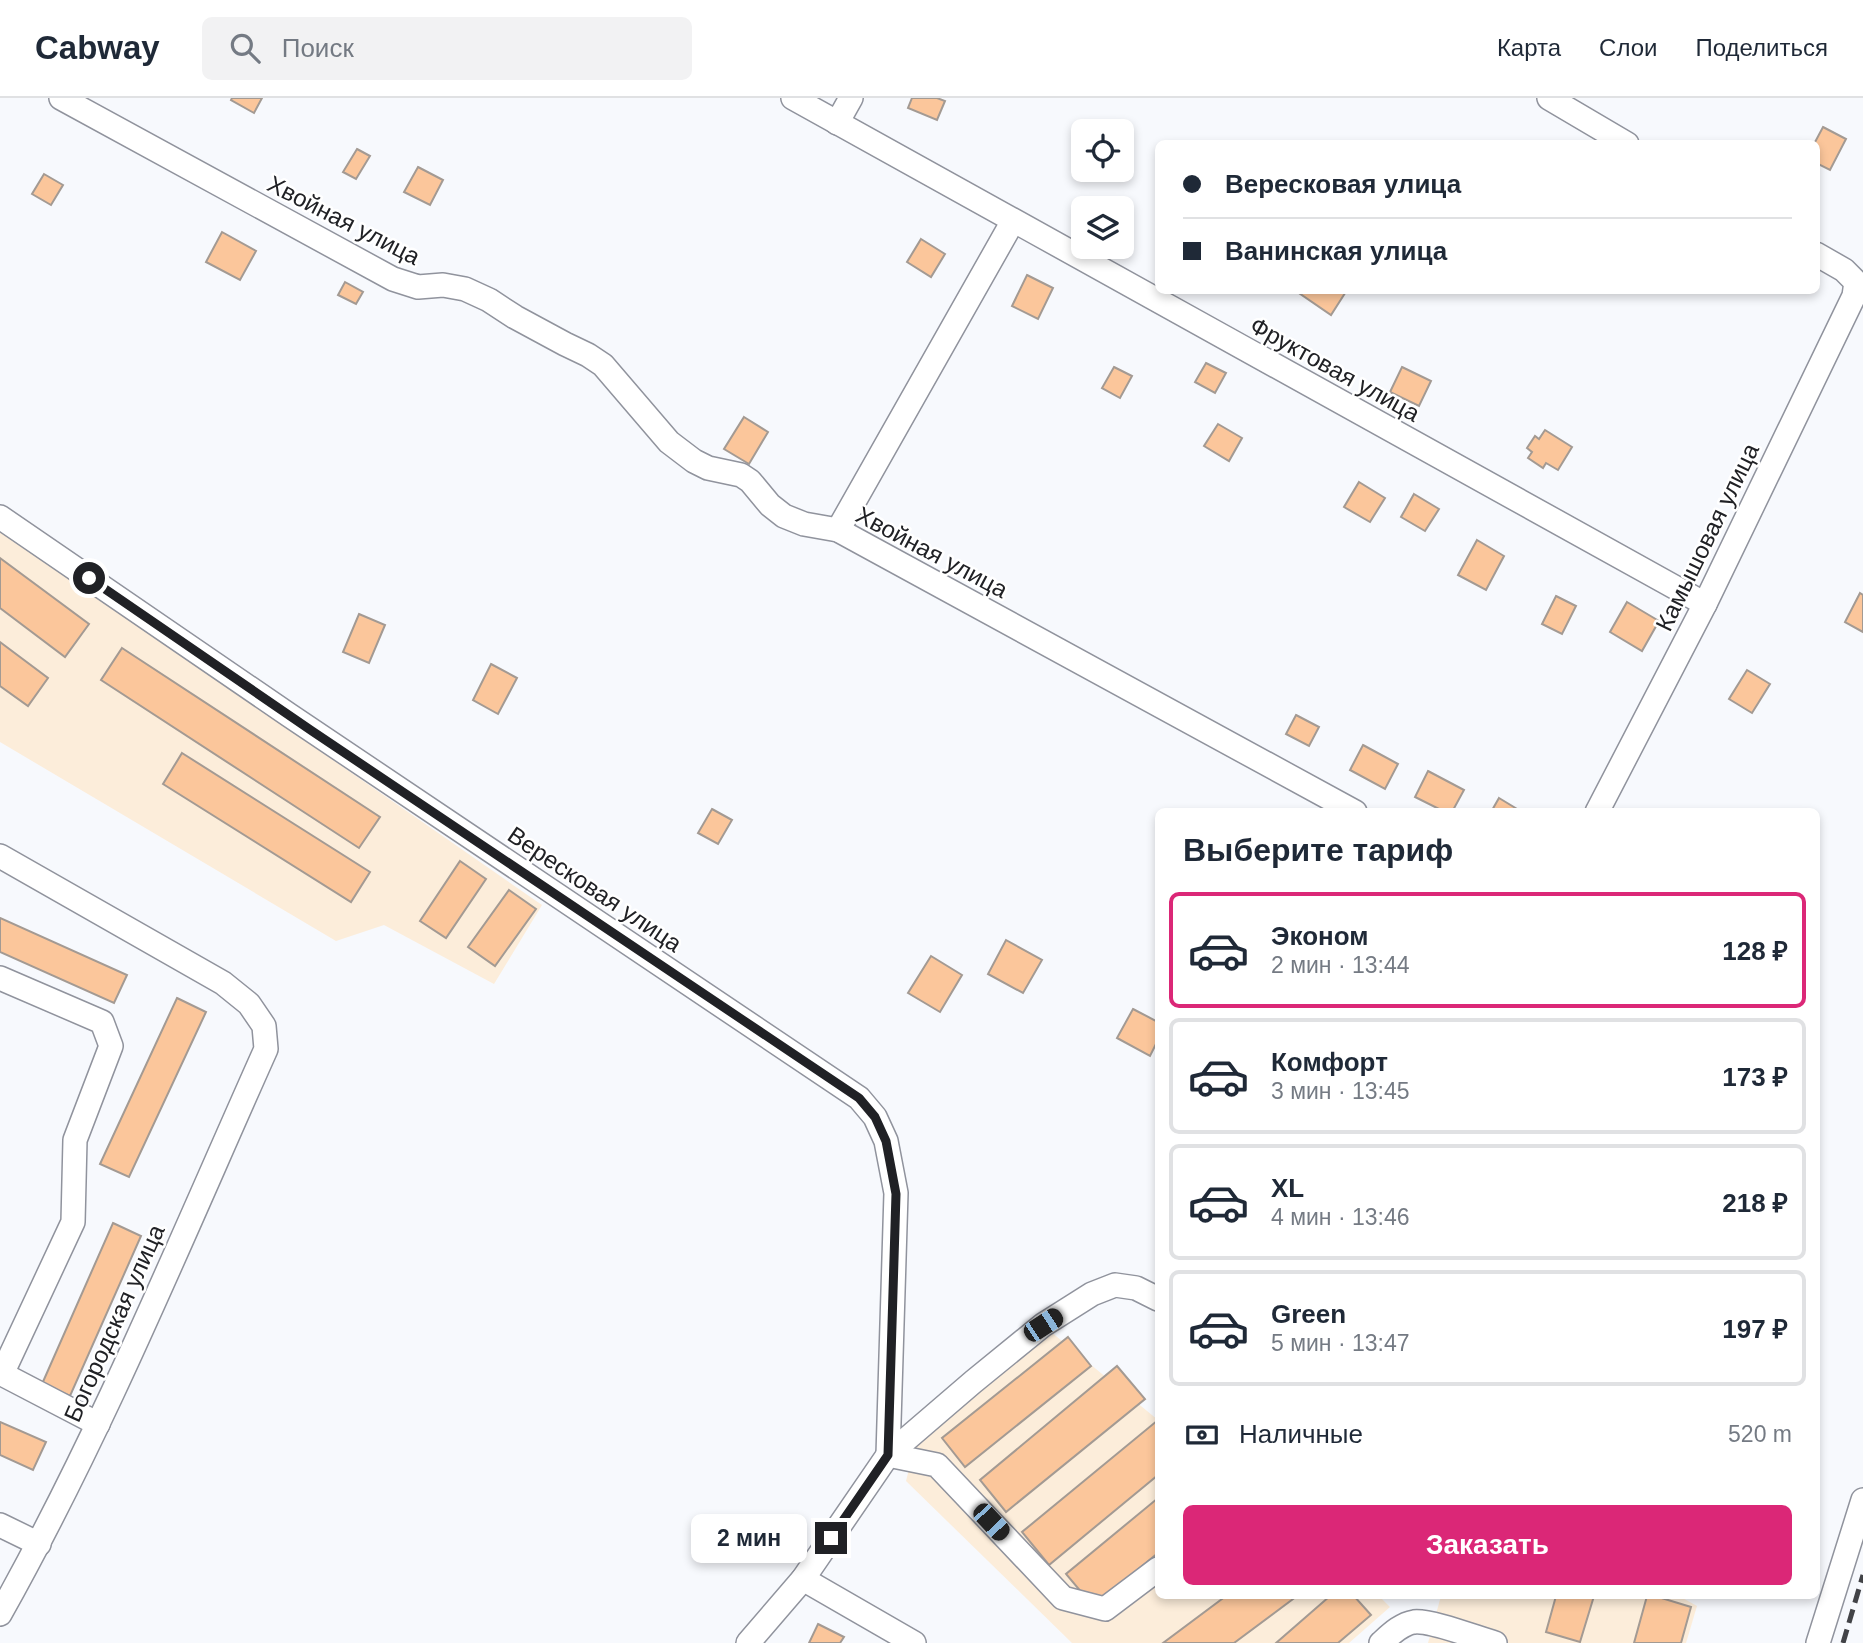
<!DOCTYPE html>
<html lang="ru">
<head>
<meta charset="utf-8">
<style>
	body { margin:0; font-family:Arial,sans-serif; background:#f2f2f3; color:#1f2937; height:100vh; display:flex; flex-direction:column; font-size:26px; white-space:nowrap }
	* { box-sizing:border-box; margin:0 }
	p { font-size:23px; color:#747a83 }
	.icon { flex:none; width:38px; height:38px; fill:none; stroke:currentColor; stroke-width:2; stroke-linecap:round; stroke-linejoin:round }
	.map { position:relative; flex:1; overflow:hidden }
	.side { position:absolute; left:1155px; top:710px; width:665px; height:791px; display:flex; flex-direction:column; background:#fff; border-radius:10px; box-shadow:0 4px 10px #0003 }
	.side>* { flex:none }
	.banner { position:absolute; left:1155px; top:42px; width:665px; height:154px; border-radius:10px; box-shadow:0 4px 10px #0003; display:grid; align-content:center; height:154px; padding:0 28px; background:#fff }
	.fabs { position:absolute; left:1071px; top:21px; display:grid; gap:14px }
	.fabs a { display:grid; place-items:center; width:63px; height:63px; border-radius:10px; background:#fff; box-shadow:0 4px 10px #0003; font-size:35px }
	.end { position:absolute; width:32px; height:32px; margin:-16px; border:9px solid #202125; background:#fff; box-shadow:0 0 0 4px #fff }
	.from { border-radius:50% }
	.bubble { position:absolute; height:49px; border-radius:10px; background:#fff; box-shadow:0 4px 10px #0003; font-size:23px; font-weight:800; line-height:49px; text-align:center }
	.car { position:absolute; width:21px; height:42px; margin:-21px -10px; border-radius:9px; box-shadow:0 0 5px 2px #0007; background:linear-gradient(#222 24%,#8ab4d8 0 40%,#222 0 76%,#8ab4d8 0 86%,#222 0) }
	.banner b { display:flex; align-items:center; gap:24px; height:66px; font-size:26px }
	.banner b+b { border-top:2px solid #e0e1e3 }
	.banner i { width:18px; height:18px; background:#1f2937 }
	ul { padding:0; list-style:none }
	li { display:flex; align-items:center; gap:21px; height:116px; margin:0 14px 10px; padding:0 14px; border:4px solid #e0e1e3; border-radius:10px }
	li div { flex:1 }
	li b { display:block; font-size:26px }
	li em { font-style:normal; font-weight:800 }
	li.on { border-color:#db2777 }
	li>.icon { width:63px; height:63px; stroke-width:1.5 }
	h2 { padding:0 28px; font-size:32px; line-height:84px }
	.pay { display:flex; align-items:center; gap:18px; height:77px; padding:0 28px; font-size:26px }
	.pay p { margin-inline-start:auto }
	.cta { display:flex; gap:14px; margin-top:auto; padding:14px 28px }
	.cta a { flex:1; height:80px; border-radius:10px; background:#db2777; color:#fff; font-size:28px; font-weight:800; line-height:80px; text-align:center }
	header { display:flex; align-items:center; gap:42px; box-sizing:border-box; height:98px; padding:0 35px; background:#fff; border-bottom:2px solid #e0e1e3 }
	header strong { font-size:33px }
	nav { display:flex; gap:38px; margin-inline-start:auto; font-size:24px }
	.search { width:490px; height:63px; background:#f2f2f3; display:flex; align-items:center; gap:18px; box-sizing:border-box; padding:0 24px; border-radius:10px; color:#747a83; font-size:26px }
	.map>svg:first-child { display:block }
	.industrial { fill:#fcedda }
	.building { fill:#fbc69b; stroke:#a39a93; stroke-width:2 }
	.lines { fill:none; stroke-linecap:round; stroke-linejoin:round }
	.minor-casing { stroke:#90939d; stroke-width:26 }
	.minor { stroke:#fff; stroke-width:23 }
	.rail { stroke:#424347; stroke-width:5; stroke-dasharray:14 7; stroke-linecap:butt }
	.route { stroke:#202125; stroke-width:9 }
	.labels { text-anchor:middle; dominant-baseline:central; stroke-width:5; stroke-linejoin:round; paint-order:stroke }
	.street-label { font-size:24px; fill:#202125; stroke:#fff }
</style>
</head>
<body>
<header>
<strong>Cabway</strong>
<div class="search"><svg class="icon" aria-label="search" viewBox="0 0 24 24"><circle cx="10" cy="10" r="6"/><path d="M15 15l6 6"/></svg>Поиск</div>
<nav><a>Карта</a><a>Слои</a><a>Поделиться</a></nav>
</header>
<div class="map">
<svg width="1863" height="1545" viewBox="0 0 1863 1545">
	<rect width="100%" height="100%" fill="#f7f9fd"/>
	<g class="industrial">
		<path d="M0,431l542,376 -48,79 -110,-59 -48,16 -336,-199z"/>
		<path d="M1045,1229l113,93v176h221l11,11 -41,36h-277l-166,-162 13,-51z"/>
		<path d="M1441,1498h238l18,10 -11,37h-258z"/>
	</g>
	<g class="building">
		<path d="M232,0h30l-8,15 -23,-13z"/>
		<path d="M912,0h25l8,3 -8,19 -29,-12z"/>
		<path d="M1823,29l23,12 -16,31 -14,-7v-19h-2z"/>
		<path d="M357,51l13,7 -14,23 -13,-7z"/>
		<path d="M418,69l25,13 -13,25 -26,-13z"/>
		<path d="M44,76l19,11 -12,20 -19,-11z"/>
		<path d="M222,134l34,19 -16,29 -34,-18z"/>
		<path d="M921,141l24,15 -14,23 -24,-15z"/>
		<path d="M1027,177l26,13 -15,31 -26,-13z"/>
		<path d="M345,184l18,10 -7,12 -18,-9z"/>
		<path d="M1300,192h47l-16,25 -32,-22z"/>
		<path d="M1206,265l20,10 -11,20 -20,-11z"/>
		<path d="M1114,269l18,9 -12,22 -18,-10z"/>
		<path d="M1402,269l29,14 -12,25 -29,-14z"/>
		<path d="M744,319l24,15 -19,32 -25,-15z"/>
		<path d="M1218,326l24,14 -13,23 -25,-15z"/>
		<path d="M1545,332l27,17 -14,23 -12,-7 -3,5 -15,-10 4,-6 -5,-4 8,-12 4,3z"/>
		<path d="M1359,384l26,16 -15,24 -26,-15z"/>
		<path d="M1414,396l25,15 -14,22 -24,-14z"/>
		<path d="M1477,442l27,16 -18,34 -28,-15z"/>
		<path d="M0,460l89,66 -24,33 -65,-49z"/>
		<path d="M1860,495l3,2v37l-18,-10z"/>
		<path d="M1556,498l20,10 -14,28 -20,-10z"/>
		<path d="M1627,504l32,19 -17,30 -32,-19z"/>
		<path d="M359,516l26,11 -16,38 -26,-11z"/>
		<path d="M0,544l48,36 -20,28 -28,-20z"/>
		<path d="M122,550l258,169 -21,31 -258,-168z"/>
		<path d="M491,566l26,14 -19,36 -25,-14z"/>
		<path d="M1747,572l23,14 -18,29 -23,-14z"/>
		<path d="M1296,617l23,12 -10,19 -23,-12z"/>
		<path d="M1363,647l35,19 -13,25 -35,-19z"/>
		<path d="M182,655l188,119 -19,30 -188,-118z"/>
		<path d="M1428,673l36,19 -12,22h-7l-30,-15z"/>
		<path d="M1499,700l23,14h-31z"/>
		<path d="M712,711l20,11 -14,24 -20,-11z"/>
		<path d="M460,763l26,18 -40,59 -26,-17z"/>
		<path d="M509,792l27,19 -41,57 -27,-19z"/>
		<path d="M0,820l127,57 -13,28 -114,-51z"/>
		<path d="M1006,842l36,20 -19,33 -35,-19z"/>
		<path d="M931,858l31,19 -22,37 -32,-19z"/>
		<path d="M177,900l29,14 -77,165 -29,-13z"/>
		<path d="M1133,911l25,13v18l-8,16 -33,-18z"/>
		<path d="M113,1125l28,13 -71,160 -28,-12z"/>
		<path d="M1068,1239l23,29 -126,101 -23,-29z"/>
		<path d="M1117,1268l28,33 -139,113 -26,-32z"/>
		<path d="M1158,1322v55l-109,90 -27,-33z"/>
		<path d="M0,1324l46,20 -13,28 -33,-15z"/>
		<path d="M1158,1400v55l-65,53 -27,-32z"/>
		<path d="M1226,1498h71l-63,47h-71z"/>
		<path d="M1330,1498h24l17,19 -33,28h-62z"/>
		<path d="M1556,1498h38l-14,46 -34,-10z"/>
		<path d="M1647,1498h8l36,11 -10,36h-47z"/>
		<path d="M818,1526l26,13 -4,6h-31z"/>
	</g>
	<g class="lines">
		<g class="minor-casing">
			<g id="minor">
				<path d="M61,0l332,181 25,8 25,-2 22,4 24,11 26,17 50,27 23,11 15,10 66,77 25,19 14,7 33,7 9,6 20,24 14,11 20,8 34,6 517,282"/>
				<path d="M793,0l912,506"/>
				<path d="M1549,0l78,46"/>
				<path d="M837,25l14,-25"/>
				<path d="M0,419l289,198 570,383 16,19 11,24 10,52 -8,262"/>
				<path d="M838,432l175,-309"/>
				<path d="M1597,714l108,-208 149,-308 2,-14 -12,-12 -28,-16"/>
				<path d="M0,758l223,127 26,21 15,22 2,23c-85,190 -164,383 -266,565"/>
				<path d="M0,880l102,44 9,24 -36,94 -2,82 -71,152 -2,-1"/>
				<path d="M2,1276l96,50"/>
				<path d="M888,1357l49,10 126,133 42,11 53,-40"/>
				<path d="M0,1427l39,19"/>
				<path d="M803,1481l111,64"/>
				<path d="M748,1545l55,-64 85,-124 85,-73 70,-57 49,-31 23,-9 21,3 22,11"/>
				<path d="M1381,1545c9,-8 20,-19 33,-21 17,-2 63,16 81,21"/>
				<path d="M1818,1545l45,-143"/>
			</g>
		</g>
		<use href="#minor" class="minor"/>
		<path class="rail" d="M1843,1545l20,-68"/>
	</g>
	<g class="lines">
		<path class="route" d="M89,480l223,153 547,367 16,19 11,24 10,53 -8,261 -57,83"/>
	</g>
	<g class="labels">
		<g class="street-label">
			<text transform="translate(344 122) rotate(27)">Хвойная улица</text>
			<text transform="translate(1335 271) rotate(29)">Фруктовая улица</text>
			<text transform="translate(1707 439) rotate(-64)">Камышовая улица</text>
			<text transform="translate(932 454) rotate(28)">Хвойная улица</text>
			<text transform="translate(595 791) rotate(34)">Вересковая улица</text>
			<text transform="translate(114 1225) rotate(-66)">Богородская улица</text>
		</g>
	</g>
</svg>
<div class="fabs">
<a><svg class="icon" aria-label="locate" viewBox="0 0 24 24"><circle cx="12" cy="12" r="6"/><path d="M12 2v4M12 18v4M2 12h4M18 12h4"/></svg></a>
<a><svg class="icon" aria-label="layers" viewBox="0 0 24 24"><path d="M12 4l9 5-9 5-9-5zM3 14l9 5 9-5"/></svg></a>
</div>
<i class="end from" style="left:89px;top:480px"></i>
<i class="end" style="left:831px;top:1440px"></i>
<div class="bubble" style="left:691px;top:1416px;width:116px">2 мин</div>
<i class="car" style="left:1043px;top:1227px;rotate:57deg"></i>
<i class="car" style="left:991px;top:1424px;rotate:137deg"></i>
<div class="banner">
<b><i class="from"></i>Вересковая улица</b>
<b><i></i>Ванинская улица</b>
</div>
<section class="side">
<h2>Выберите тариф</h2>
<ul>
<li class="on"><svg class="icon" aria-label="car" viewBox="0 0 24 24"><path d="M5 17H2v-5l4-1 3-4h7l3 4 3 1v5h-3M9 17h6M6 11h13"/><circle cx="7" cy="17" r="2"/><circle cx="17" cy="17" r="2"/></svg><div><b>Эконом</b><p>2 мин · 13:44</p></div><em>128 ₽</em></li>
<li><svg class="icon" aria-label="car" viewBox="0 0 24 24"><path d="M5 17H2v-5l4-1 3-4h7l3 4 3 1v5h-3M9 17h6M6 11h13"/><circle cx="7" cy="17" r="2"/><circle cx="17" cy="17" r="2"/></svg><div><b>Комфорт</b><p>3 мин · 13:45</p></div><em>173 ₽</em></li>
<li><svg class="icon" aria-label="car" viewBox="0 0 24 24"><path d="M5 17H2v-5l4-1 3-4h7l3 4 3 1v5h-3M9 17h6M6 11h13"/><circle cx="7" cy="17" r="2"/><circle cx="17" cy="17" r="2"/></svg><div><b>XL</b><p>4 мин · 13:46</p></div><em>218 ₽</em></li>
<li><svg class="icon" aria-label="car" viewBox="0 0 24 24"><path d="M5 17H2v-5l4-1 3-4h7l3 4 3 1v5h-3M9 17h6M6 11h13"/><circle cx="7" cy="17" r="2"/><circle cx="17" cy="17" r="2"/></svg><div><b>Green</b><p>5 мин · 13:47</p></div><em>197 ₽</em></li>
</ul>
<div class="pay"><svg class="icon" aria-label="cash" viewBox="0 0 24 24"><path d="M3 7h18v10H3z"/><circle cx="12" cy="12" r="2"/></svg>Наличные<p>520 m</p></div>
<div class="cta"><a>Заказать</a></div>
</section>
</div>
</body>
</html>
